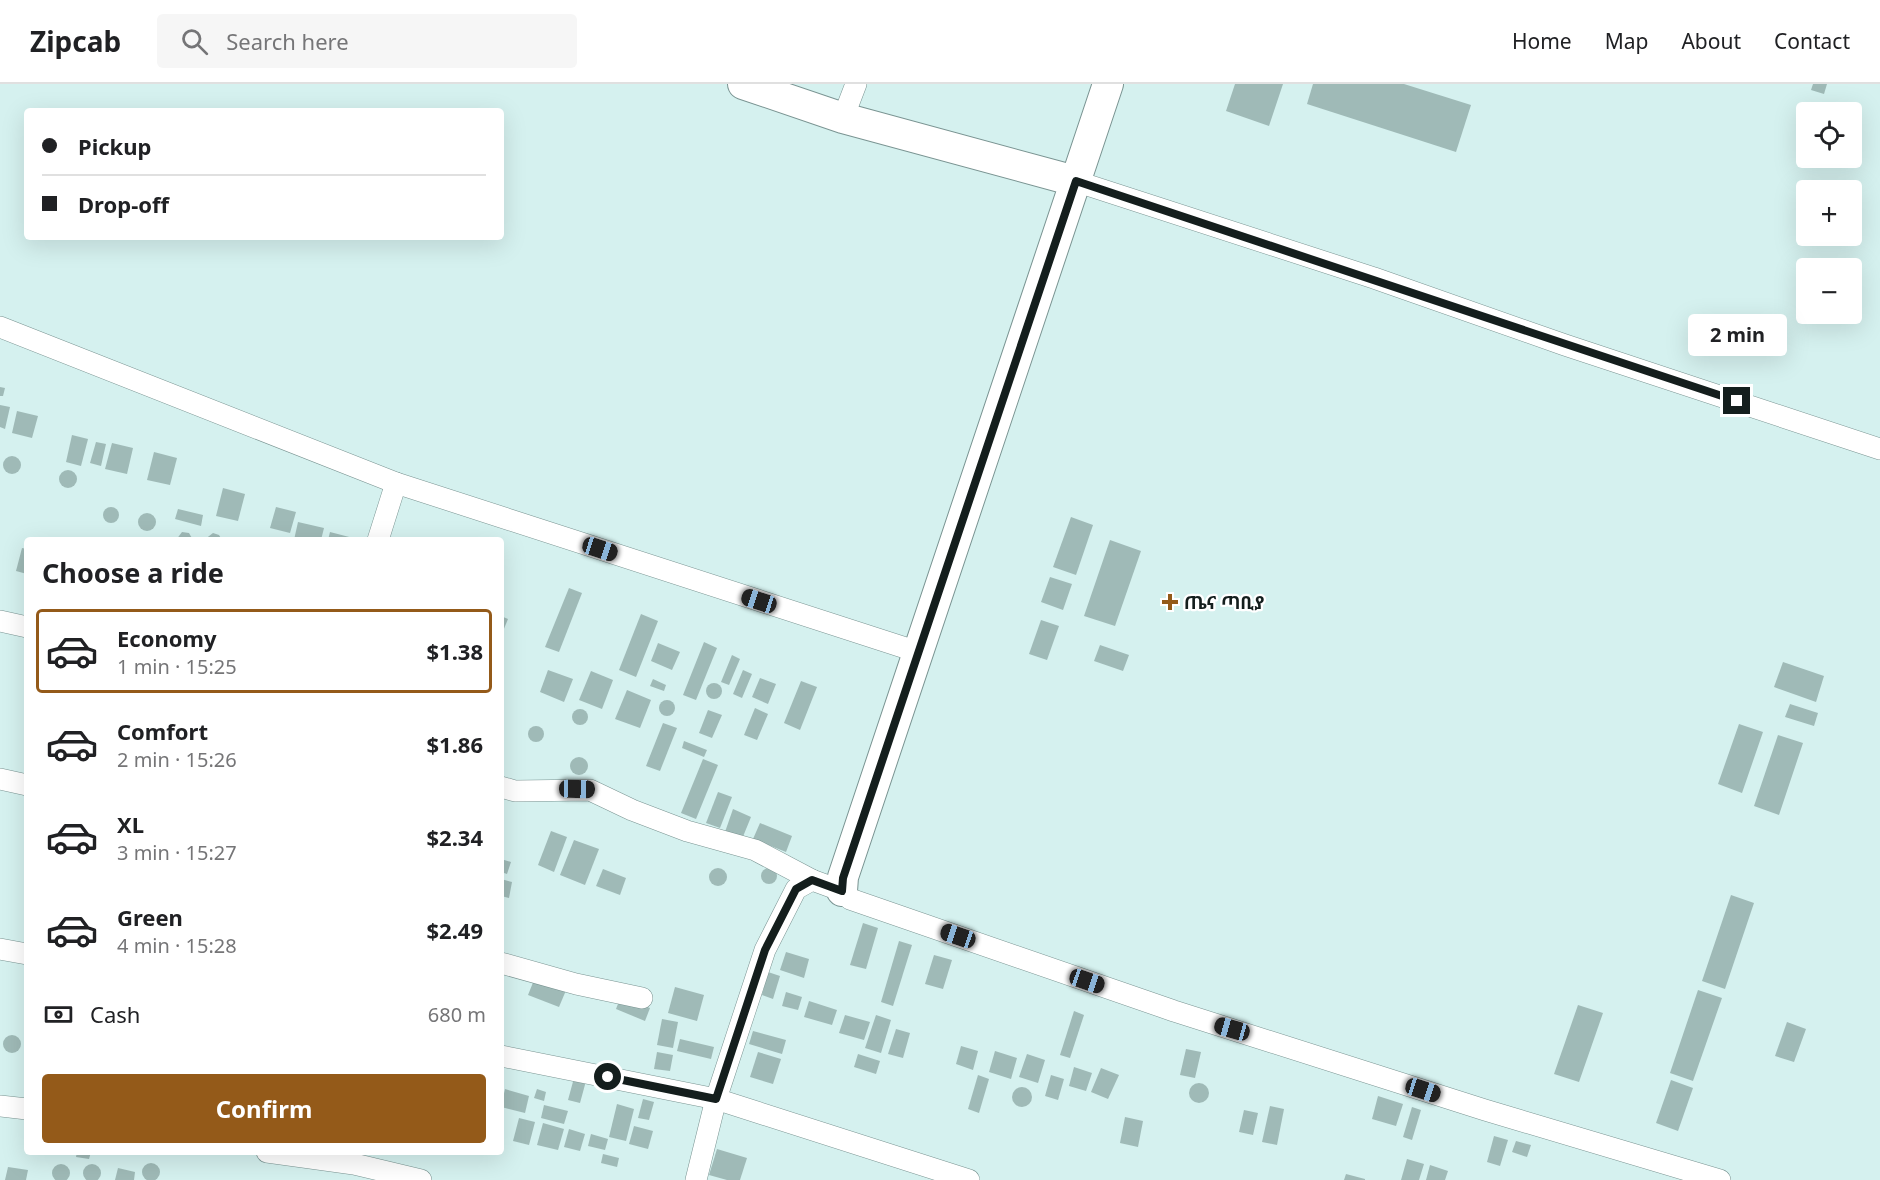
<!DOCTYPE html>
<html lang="en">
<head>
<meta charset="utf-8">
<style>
	body { margin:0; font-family:"Noto Sans","Noto Sans Ethiopic",sans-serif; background:#f6f6f6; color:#202124; height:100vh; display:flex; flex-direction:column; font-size:22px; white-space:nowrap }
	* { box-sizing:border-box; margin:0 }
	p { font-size:20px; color:#757577 }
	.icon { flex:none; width:33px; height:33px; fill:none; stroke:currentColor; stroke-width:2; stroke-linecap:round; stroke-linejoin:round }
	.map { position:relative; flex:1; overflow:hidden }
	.sheet { position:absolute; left:24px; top:453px; width:480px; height:618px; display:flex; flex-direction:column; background:#fff; border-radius:6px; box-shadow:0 6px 24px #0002 }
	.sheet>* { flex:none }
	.hud { position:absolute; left:24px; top:24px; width:480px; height:132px; border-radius:6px; box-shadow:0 6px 24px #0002; display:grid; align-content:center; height:132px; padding:0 18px; background:#fff }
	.buttons { position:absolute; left:1796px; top:18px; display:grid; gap:12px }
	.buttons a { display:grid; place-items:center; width:66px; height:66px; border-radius:6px; background:#fff; box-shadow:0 6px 24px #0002; font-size:30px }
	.end { position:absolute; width:27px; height:27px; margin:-14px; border:8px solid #141e1d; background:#fff; box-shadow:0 0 0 3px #fff }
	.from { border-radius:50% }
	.bubble { position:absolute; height:42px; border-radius:6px; background:#fff; box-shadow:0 6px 24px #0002; font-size:20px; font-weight:700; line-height:42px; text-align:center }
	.car { position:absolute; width:18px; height:36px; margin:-18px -9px; border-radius:8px; box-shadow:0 0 4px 2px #0007; background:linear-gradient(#222 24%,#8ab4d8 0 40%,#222 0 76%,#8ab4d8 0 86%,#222 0) }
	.hud b { display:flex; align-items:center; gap:21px; height:57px; font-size:22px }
	.hud b+b { border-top:2px solid #e0e0e0 }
	.hud i { width:15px; height:15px; background:#202124 }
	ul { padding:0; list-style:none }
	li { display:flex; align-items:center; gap:18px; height:84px; margin:0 12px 9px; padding:0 6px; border:3px solid transparent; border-radius:6px }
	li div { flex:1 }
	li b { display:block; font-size:22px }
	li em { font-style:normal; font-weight:700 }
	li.selected { border-color:#945a19 }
	li>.icon { width:54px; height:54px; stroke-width:1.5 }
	h2 { padding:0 18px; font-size:27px; line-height:72px }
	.pay { display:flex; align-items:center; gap:15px; height:66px; padding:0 18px; font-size:22px }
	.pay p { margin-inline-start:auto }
	.action { display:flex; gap:12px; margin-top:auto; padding:12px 18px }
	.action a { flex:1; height:69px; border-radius:6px; background:#945a19; color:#fff; font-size:24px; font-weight:700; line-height:69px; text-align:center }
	header { display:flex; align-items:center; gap:36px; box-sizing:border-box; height:84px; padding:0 30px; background:#fff; border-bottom:2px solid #e0e0e0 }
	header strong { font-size:28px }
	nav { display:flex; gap:33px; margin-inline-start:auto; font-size:21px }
	.search { width:420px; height:54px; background:#f6f6f6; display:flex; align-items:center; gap:15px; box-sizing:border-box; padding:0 21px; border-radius:6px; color:#757577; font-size:22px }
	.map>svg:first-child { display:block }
	.building { fill:#9fbab7 }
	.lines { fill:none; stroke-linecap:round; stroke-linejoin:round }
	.street-casing { stroke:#7a9492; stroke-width:22 }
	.secondary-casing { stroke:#7a9492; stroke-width:32 }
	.street { stroke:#fff; stroke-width:21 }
	.secondary { stroke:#fff; stroke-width:30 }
	.route { stroke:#141e1d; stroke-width:8 }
	.poi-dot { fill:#945a19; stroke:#fff; stroke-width:2 }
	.labels { text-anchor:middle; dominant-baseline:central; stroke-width:4.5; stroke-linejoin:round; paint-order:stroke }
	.poi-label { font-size:18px; font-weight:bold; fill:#141e1d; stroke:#fff; text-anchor:start }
</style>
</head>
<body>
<header>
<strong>Zipcab</strong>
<div class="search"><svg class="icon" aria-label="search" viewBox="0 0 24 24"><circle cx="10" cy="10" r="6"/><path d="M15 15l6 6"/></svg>Search here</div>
<nav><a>Home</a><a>Map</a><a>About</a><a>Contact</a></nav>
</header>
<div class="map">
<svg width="1880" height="1096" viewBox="0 0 1880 1096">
	<rect width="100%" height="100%" fill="#d5f1ef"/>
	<g class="building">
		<path d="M1235,0h48l-14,42 -43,-15z"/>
		<path d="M1313,0h91l67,21 -15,47 -149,-48z"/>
		<path d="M1813,0h14l-3,10 -13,-4z"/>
		<path d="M0,303l5,1 -2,8h-3z"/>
		<path d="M0,321l10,2 -5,22 -5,-2z"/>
		<path d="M17,327l21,5 -6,22 -20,-5z"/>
		<path d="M72,351l16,4 -7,27 -15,-4z"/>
		<path d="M96,358l10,2 -5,22 -11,-3z"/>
		<path d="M112,359l21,5 -6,26 -22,-5z"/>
		<path d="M154,368l23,6 -7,27 -23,-5z"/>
		<circle cx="12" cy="381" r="9"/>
		<circle cx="68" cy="395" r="9"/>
		<path d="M223,404l22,6 -7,27 -22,-5z"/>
		<circle cx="111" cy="431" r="8"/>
		<path d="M276,423l20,5 -6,21 -20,-5z"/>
		<path d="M178,425l25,6 -2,11 -26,-7z"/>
		<circle cx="147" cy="438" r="9"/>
		<path d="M1071,433l22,8 -17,50 -23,-8z"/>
		<path d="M298,438l26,6 -3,12h-27z"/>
		<path d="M182,448l7,1 4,7h-17z"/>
		<path d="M330,448l27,7v1h-29z"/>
		<path d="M213,449l6,2 3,5h-18z"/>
		<path d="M1110,456l31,11 -26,75 -31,-10z"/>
		<path d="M22,464l5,1v25l-11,-3z"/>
		<path d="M1050,493l22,7 -9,26 -22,-8z"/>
		<path d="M569,504l13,5 -23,59 -14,-5z"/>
		<path d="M641,530l17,7 -22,56 -17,-7z"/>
		<path d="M501,532l7,3 -7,17z"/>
		<path d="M1041,536l18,6 -12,34 -18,-6z"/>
		<path d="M704,558l13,6 -21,52 -13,-5z"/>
		<path d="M658,559l22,9 -8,18 -21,-9z"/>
		<path d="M1100,561l29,10 -6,16 -29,-10z"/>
		<path d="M732,571l8,4 -11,26 -8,-3z"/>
		<path d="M1783,578l41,14 -8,26 -42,-15z"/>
		<path d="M548,586l25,9 -9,23 -24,-10z"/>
		<path d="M743,586l9,4 -10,24 -9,-4z"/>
		<path d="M591,587l22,9 -11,29 -23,-9z"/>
		<path d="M760,594l16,6 -8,20 -16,-7z"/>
		<path d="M653,595l13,6 -2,6 -14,-5z"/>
		<path d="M801,597l16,6 -17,43 -16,-7z"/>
		<circle cx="714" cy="607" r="8"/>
		<path d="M627,606l24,10 -11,28 -25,-9z"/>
		<circle cx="667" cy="624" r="8"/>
		<path d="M1790,620l28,9 -4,13 -29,-9z"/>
		<path d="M755,624l13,6 -11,26 -13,-5z"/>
		<circle cx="580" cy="633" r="8"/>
		<path d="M708,626l14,5 -10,23 -13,-5z"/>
		<path d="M663,639l14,5 -17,43 -14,-5z"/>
		<path d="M1739,640l24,8 -21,61 -24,-9z"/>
		<circle cx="536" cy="650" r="8"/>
		<path d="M1778,651l25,8 -24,72 -25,-9z"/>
		<path d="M684,657l23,9 -3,7 -22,-9z"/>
		<circle cx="579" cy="682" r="9"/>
		<path d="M703,675l15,6 -22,54 -15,-6z"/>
		<path d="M718,708l14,5 -12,31 -14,-5z"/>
		<path d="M733,725l18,8 -9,22 -17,-7z"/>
		<path d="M760,739l32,13 -6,16 -33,-13z"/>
		<path d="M551,747l16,6 -13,35 -16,-7z"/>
		<path d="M574,756l25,9 -14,36 -25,-10z"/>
		<path d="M501,775l10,3 -4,12 -6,-2z"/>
		<circle cx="769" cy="792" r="8"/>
		<circle cx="718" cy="793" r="9"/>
		<path d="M603,785l23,9 -6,17 -24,-9z"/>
		<path d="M501,795l11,3 -3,16 -8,-2z"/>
		<path d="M1731,811l23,8 -29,86 -23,-8z"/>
		<path d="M863,839l15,5 -12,41 -16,-4z"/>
		<path d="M899,857l13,4 -19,61 -12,-4z"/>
		<path d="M786,868l23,7 -5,19 -24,-8z"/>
		<path d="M934,871l18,5 -9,29 -18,-5z"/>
		<path d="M768,888l12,4 -7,23 -11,-4z"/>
		<path d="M536,891l31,13 -8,19 -31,-12z"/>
		<path d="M675,903l29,8 -7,26 -29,-8z"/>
		<path d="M1698,906l24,8 -29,83 -23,-8z"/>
		<path d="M786,908l16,5 -4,13 -16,-4z"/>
		<path d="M621,912l29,12 -5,13 -29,-12z"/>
		<path d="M809,917l28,9 -5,15 -28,-8z"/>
		<path d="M1578,921l25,8 -24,69 -25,-8z"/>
		<path d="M1074,927l10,4 -14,43 -10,-3z"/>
		<path d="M845,931l25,7 -6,18 -25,-7z"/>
		<path d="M876,931l15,5 -10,33 -16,-5z"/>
		<path d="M662,935l16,3 -5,26 -16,-3z"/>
		<path d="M1787,938l19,7 -12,33 -19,-6z"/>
		<path d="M896,945l14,4 -7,25 -15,-4z"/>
		<path d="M753,947l33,9 -4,14 -33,-10z"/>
		<circle cx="12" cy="960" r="9"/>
		<path d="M680,955l34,8 -3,12 -34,-8z"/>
		<path d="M961,962l17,5 -5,19 -17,-6z"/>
		<path d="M1186,965l15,3 -6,26 -15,-3z"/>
		<path d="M995,967l22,7 -6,21 -22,-7z"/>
		<path d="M657,968l16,3 -3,16 -16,-2z"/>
		<path d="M758,968l23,7 -8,25 -23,-7z"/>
		<path d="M858,970l22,7 -4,13 -22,-7z"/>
		<path d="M1027,970l18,6 -7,23 -19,-6z"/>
		<path d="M1074,983l18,6 -6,18 -17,-5z"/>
		<path d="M1101,984l18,7 -11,24 -17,-7z"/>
		<path d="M978,991l11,4 -10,34 -11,-4z"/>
		<path d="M1051,991l13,4 -6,21 -13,-4z"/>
		<path d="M574,994l12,3 -6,22 -12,-3z"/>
		<path d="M1671,996l22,8 -15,43 -22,-8z"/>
		<circle cx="1199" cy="1009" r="10"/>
		<circle cx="1022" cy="1013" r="10"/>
		<path d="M505,1005l24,7 -4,17 -24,-6z"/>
		<path d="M537,1005l9,3 -2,9 -10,-3z"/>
		<path d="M1378,1012l25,8 -7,22 -24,-7z"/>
		<path d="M643,1015l11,3 -5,18 -11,-2z"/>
		<path d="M617,1020l17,5 -8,32 -17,-4z"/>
		<path d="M544,1021l24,6 -4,13 -23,-6z"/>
		<path d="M1270,1022l14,3 -7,36 -15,-3z"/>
		<path d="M1412,1023l9,3 -9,30 -9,-3z"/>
		<path d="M1244,1026l14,3 -5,22 -14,-3z"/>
		<path d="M1125,1033l18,4 -5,26 -18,-4z"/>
		<path d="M519,1034l16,4 -6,23 -16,-4z"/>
		<path d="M543,1039l21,6 -6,21 -21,-5z"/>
		<path d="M634,1042l19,5 -5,18 -19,-5z"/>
		<path d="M569,1045l16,5 -5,17 -16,-4z"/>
		<path d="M591,1050l17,5 -3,11 -17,-4z"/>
		<path d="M1494,1052l14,4 -8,26 -13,-4z"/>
		<path d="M1516,1057l15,4 -4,12 -15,-5z"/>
		<path d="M717,1065l30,9 -7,22h-13l-18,-5z"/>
		<path d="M77,1068h14l-2,7 -13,-2z"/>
		<path d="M603,1070l16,4 -2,9 -16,-4z"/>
		<path d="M1407,1075l17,5 -5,16h-18z"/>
		<circle cx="151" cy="1088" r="9"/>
		<circle cx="92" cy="1089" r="9"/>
		<circle cx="61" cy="1089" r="9"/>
		<path d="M1430,1081l18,6 -3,9h-19z"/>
		<path d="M8,1083l20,3 -2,10h-21z"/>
		<path d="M118,1084l17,4 -1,8h-19z"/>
		<path d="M1346,1090l19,5v1h-21z"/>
	</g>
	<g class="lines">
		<g class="street-casing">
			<g id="street">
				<path d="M843,34l13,-34"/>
				<path d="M1075,97l299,97 191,67 315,104"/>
				<path d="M0,243l396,156 522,169"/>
				<path d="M378,456l18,-57"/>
				<path d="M0,537l27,6"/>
				<path d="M0,695l27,6"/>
				<path d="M501,703l14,4 75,-1 42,20 55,21 68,19 57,30"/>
				<path d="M0,865l27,5"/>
				<path d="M501,879l75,21 66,14"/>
				<path d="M501,972l215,43 253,81"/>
				<path d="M0,1022l27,3"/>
				<path d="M267,1068l87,12 67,16"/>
				<path d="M696,1096l20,-81 49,-149 31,-61 16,-9 30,11 8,8 324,112 311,99 235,70"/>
			</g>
		</g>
		<g class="secondary-casing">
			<g id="secondary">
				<path d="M743,0l100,34 232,63"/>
				<path d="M842,807l1,-14 265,-793"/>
			</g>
		</g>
		<use href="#street" class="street"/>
		<use href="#secondary" class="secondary"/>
	</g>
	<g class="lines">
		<path class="route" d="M608,993l108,22 49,-149 31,-61 16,-9 30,11 1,-13 233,-697 661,220"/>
	</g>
	<path class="poi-dot" d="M1167 509h6v6h6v6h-6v6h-6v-6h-6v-6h6z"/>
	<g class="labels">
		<g class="poi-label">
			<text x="1184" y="518">ጤና ጣቢያ</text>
		</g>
	</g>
</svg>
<div class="buttons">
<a><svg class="icon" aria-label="locate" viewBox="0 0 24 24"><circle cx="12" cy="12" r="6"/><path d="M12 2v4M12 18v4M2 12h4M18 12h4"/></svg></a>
<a>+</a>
<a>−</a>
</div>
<i class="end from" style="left:608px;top:993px"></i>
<i class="end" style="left:1737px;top:317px"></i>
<div class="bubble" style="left:1688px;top:230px;width:99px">2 min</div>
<i class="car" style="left:600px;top:465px;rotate:108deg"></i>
<i class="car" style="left:759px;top:517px;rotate:288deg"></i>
<i class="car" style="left:577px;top:705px;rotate:91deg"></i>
<i class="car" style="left:958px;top:852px;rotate:289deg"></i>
<i class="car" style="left:1087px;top:897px;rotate:109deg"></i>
<i class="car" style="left:1232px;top:945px;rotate:286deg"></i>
<i class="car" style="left:1423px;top:1006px;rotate:108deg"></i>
<div class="hud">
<b><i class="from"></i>Pickup</b>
<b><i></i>Drop-off</b>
</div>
<section class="sheet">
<h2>Choose a ride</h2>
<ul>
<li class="selected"><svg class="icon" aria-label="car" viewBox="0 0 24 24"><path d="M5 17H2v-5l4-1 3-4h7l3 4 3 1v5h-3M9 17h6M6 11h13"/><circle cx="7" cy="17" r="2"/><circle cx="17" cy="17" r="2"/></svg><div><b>Economy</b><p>1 min · 15:25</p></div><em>$1.38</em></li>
<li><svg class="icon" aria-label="car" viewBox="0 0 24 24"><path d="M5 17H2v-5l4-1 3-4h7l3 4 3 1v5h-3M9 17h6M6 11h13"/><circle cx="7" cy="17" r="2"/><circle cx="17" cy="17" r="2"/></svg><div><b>Comfort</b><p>2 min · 15:26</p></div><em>$1.86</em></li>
<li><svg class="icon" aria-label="car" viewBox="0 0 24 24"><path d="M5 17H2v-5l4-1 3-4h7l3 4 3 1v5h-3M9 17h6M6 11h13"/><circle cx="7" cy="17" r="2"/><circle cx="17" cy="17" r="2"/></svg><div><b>XL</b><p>3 min · 15:27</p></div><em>$2.34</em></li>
<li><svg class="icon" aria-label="car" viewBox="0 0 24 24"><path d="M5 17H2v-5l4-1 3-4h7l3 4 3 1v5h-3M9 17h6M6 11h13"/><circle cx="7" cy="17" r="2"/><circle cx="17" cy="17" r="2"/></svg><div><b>Green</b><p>4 min · 15:28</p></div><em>$2.49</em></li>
</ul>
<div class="pay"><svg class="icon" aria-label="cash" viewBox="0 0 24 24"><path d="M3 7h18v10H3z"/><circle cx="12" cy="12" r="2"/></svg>Cash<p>680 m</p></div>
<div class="action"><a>Confirm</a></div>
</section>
</div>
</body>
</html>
